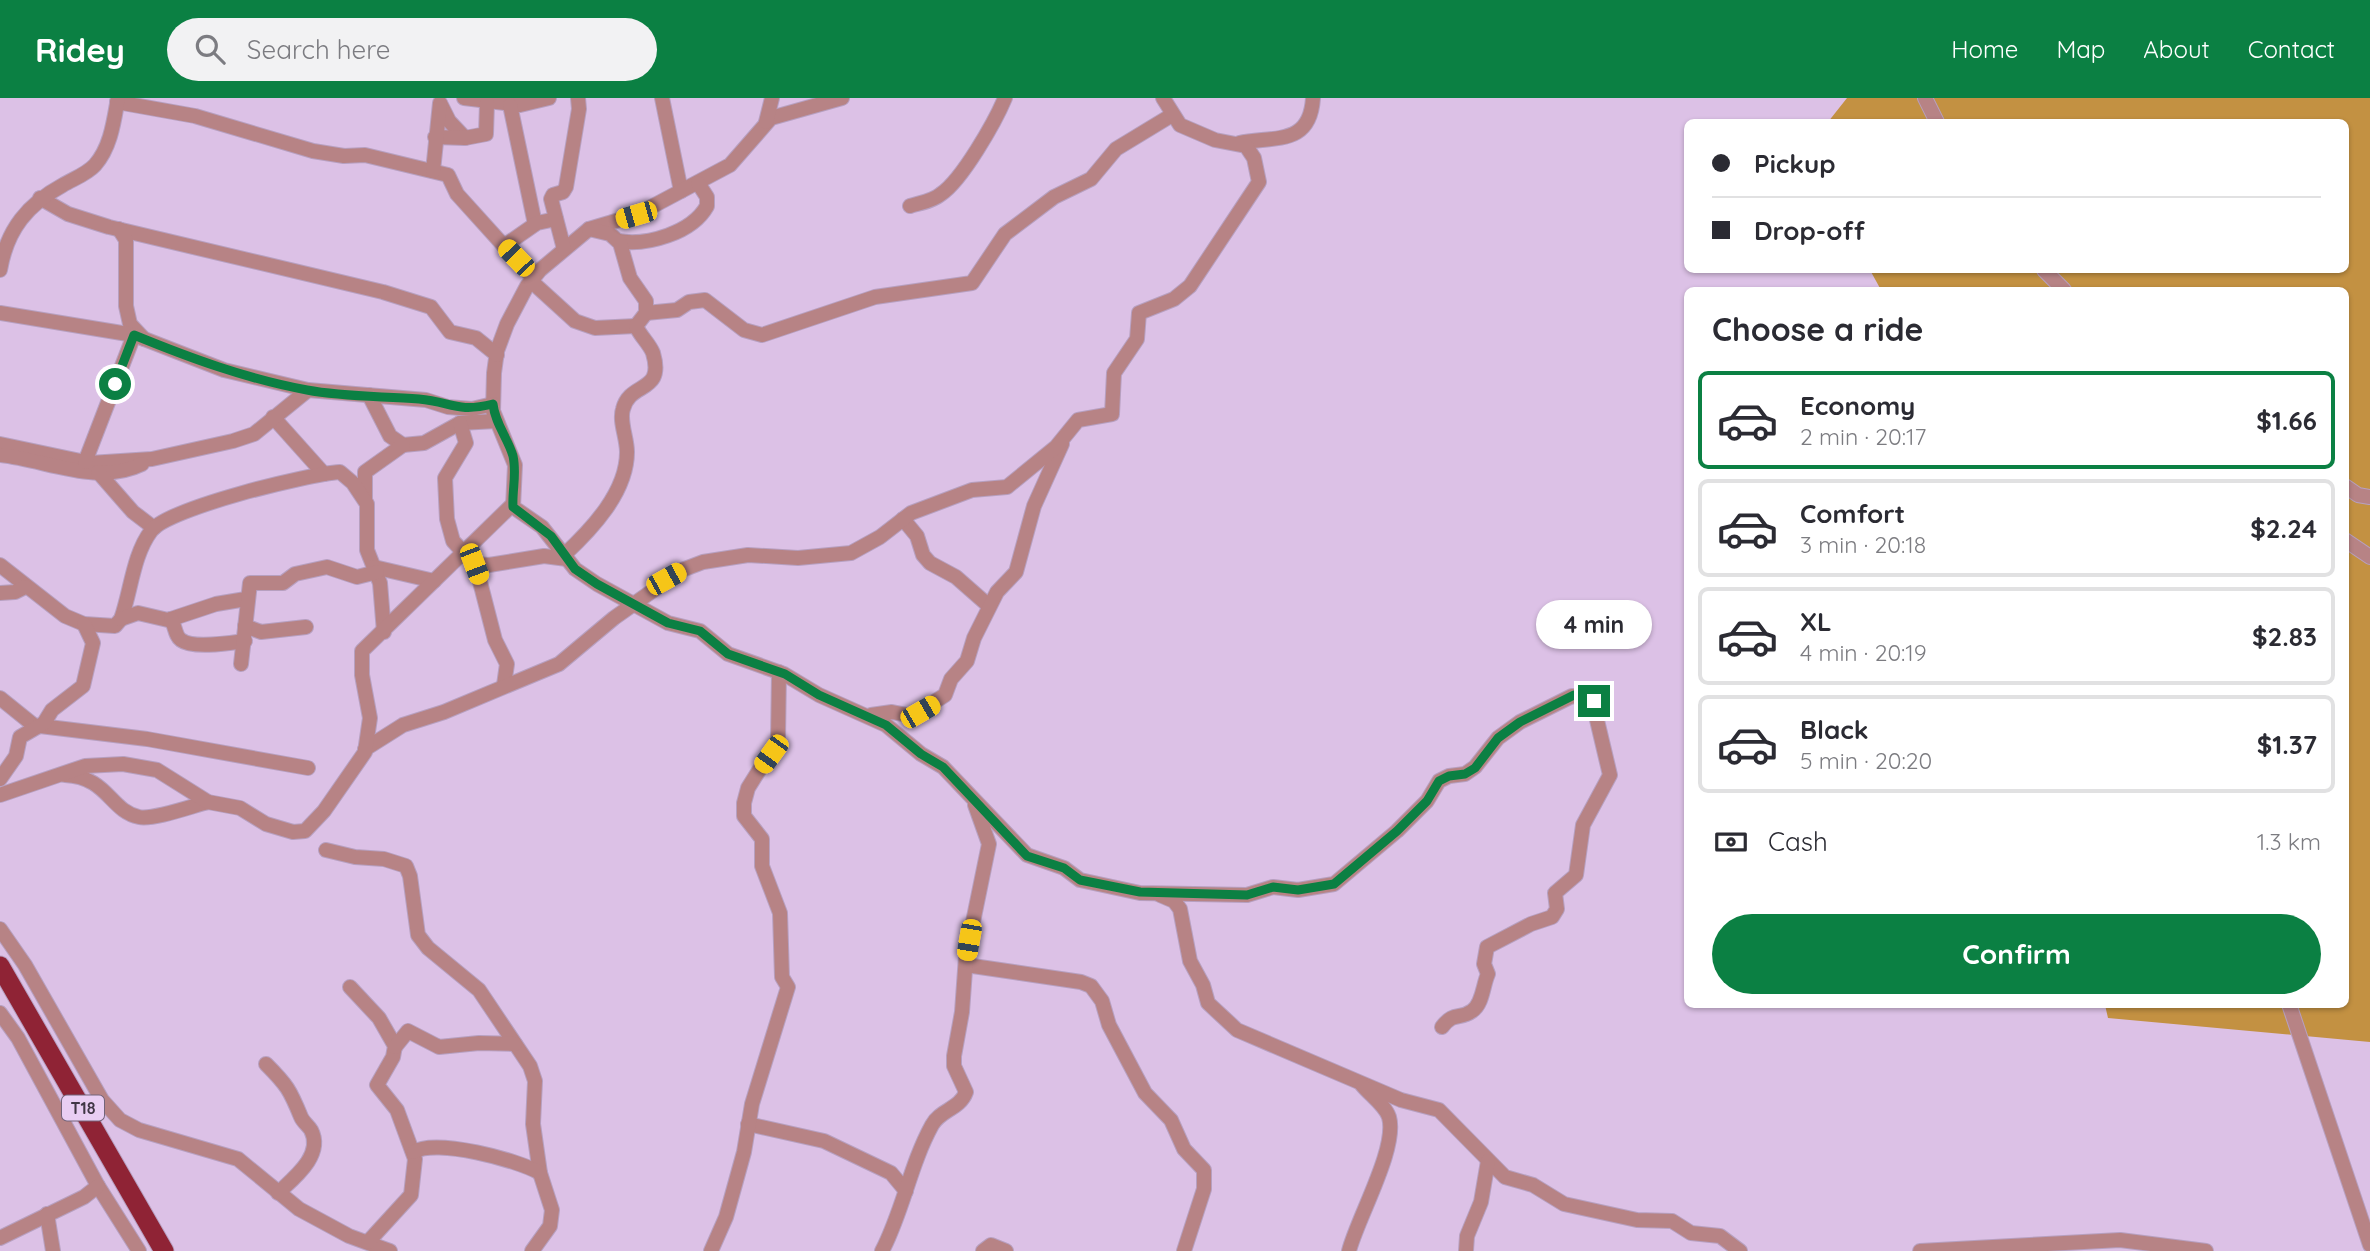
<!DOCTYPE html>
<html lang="en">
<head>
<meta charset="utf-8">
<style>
	body { margin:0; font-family:Quicksand,sans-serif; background:#f2f2f3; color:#2b2b33; height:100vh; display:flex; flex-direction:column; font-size:26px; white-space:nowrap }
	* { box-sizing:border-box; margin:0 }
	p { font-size:23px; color:#7c7c81 }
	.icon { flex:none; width:38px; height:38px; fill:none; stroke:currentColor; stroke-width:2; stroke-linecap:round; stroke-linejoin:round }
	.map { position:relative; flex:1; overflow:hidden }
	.drawer { position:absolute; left:1684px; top:189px; width:665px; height:721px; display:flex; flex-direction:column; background:#fff; border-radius:10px; box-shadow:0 2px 5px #0004 }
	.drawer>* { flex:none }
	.guide { position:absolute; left:1684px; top:21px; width:665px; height:154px; border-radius:10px; box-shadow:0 2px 5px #0004; display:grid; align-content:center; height:154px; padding:0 28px; background:#fff }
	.end { position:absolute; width:32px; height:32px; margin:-16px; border:9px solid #0b8043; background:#fff; box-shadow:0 0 0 4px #fff }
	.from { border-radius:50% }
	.bubble { position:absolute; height:49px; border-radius:24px; background:#fff; box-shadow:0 2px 5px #0004; font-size:23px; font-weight:800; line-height:49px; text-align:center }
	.car { position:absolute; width:21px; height:42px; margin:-21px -10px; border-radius:9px; box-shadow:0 0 5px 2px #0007; background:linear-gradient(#f5c518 24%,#345 0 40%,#f5c518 0 76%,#345 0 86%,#f5c518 0) }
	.guide b { display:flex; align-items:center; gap:24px; height:66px; font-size:26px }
	.guide b+b { border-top:2px solid #e1e1e2 }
	.guide i { width:18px; height:18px; background:#2b2b33 }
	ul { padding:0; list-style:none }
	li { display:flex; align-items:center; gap:21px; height:98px; margin:0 14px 10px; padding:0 14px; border:4px solid #e1e1e2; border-radius:10px }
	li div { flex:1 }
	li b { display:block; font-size:26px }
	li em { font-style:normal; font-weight:800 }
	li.on { border-color:#0b8043 }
	li>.icon { width:63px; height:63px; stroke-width:1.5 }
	h2 { padding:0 28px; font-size:32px; line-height:84px }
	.pay { display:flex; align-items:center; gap:18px; height:77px; padding:0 28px; font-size:26px }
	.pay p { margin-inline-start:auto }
	.action { display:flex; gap:14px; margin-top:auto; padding:14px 28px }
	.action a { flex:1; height:80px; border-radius:42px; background:#0b8043; color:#fff; font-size:28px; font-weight:800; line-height:80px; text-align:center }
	header { display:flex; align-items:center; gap:42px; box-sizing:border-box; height:98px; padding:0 35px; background:#0b8043; color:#fff }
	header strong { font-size:33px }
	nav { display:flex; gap:38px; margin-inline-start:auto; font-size:24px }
	.search { width:490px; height:63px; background:#f2f2f3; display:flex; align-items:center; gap:18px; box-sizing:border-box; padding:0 24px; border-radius:38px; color:#7c7c81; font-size:26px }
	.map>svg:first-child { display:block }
	.green { fill:#c39142 }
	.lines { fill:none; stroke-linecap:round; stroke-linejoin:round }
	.minor-casing { stroke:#b7a0c0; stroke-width:16 }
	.highway-casing { stroke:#b7a0c0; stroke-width:21 }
	.minor { stroke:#b78385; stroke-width:14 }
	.highway { stroke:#8f2335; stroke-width:19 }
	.route { stroke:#0b8043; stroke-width:9 }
	.labels { text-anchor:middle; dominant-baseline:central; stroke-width:6; stroke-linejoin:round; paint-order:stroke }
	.shield { fill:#e9cef3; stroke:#73647a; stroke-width:2 }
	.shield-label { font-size:16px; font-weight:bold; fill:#413746 }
</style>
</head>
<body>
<header>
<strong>Ridey</strong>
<div class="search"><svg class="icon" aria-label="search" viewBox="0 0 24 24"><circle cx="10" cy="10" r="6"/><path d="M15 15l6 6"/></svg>Search here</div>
<nav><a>Home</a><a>Map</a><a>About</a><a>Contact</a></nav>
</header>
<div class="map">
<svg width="2370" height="1153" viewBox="0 0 2370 1153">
	<rect width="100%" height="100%" fill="#dcc1e6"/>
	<path class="green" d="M1847,0h523v944l-262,-24 -3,-13 240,-1v-714h-464l-11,-20h475v-148h-517z"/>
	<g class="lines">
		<g class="minor-casing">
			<g id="minor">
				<path d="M464,0l56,7 29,-7"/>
				<path d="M662,0l19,93"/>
				<path d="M842,0l-71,20 -41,47 -94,50 -47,14 -49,41 -13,16 -20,38 -10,27 -3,22 -1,38 22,54 -2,42 29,20 33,42 22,15 71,39 32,8 28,23 56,20 35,21 67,30 35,29 22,13 84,88 37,13 16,12 60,13 107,2 26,-8 25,3 36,-6 63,-53 30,-30 12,-20 10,-5 16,-2 10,-7 23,-29 22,-16 52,-26 20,3 18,76 -27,50 -7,50 -21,18 2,16 -5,8 -21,7 -44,23 -3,17 4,10c-5,10 -5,30 -16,37 -12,9 -18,0 -30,16"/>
				<path d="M1925,0l12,24"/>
				<path d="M117,4l78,14 118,35 31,5 21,-1 83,20 9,19 76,84"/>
				<path d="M441,7l8,16 16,17"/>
				<path d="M510,7l25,119"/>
				<path d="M766,24l6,-24"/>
				<path d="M435,39l30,1 21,-4 1,-31"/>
				<path d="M1239,45c36,-7 71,3 74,-45"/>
				<path d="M433,73l7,-68"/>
				<path d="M40,100l28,16 41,13 274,65 48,15 19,25 26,6 21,17"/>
				<path d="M910,108c10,-3 23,-5 31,-12 21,-14 54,-72 64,-96"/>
				<path d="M119,131l7,11v66l4,18 14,15"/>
				<path d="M618,143c29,5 74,-8 89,-35v-9l-9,-14"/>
				<path d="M504,148l33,-23 19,-4"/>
				<path d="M564,151l-13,-50 2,-4 10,-3 3,-5 13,-78 -1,-11"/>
				<path d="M0,172c7,-41 28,-66 63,-85 10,-6 24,-11 32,-20 16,-18 19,-45 23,-67"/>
				<path d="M2044,172l20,20"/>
				<path d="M531,183l44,40 20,7 41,-2"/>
				<path d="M0,215l134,22 90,35 84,20 118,10 22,7 24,2 21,-5"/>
				<path d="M646,215l31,-3 12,-8 16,-2 39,30 18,5 113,-38 97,-14 33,-49 49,-37 37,-18 25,-30 56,-34"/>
				<path d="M369,297l21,41 13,9 21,-2 36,-20 36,-2"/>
				<path d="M273,319l51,57"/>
				<path d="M460,325l6,20 -21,35 2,41 6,22 21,23 5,14 16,62 12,24 -3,21"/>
				<path d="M0,346l90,19 62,-4 81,-18 21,-7 54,-44"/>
				<path d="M0,357c47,5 97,31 142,9"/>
				<path d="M85,364l49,-127"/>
				<path d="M98,374l35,40 21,16"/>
				<path d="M2345,388l13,9 12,2"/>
				<path d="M365,400v-26l38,-27"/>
				<path d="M903,421l14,17 6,19 7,8 26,14 33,29"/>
				<path d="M2345,442l25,17"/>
				<path d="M564,457c28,-26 63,-63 63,-103 0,-14 -8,-31 -4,-43 7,-28 42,-15 30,-56 -4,-10 -13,-17 -17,-27l10,-13v-12l-16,-23 -10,-35 -10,-9 -21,-5"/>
				<path d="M474,466l15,1 55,-9 23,3"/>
				<path d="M0,467l65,51 19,8 31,2 6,-7c10,-28 12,-64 30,-88 17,-23 158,-57 189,-59l13,11 14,21v46l13,33 4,49"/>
				<path d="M374,469l60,14"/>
				<path d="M0,495l15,-1 10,-5"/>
				<path d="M121,521l17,-6 30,7 48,-16 30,-5"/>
				<path d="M171,521c4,6 4,17 10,21 12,9 49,3 64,1"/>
				<path d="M245,528l16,6 45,-5"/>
				<path d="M241,566l9,-81h33l12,-9 32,-7 30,10 20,-5"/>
				<path d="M0,600l36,29"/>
				<path d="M871,617l21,-3 20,4 33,-21 6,-16 16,-18 7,-23 23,-46 19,-20 18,-66 28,-62"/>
				<path d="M40,628l107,13 161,29"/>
				<path d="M365,651l38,-24 41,-13 115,-48 55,-46 68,-48 21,-8 45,-7 50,3 53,-5 29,-16 31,-24 61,-23 35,-3 49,-40 22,-27 34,-6 2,-41 23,-34 2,-26 35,-14 16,-13 69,-104 -5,-24 -8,-12 -31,-6 -35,-15 -17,-27"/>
				<path d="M65,677c43,2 45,36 74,42 15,3 53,-11 69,-15"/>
				<path d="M0,681l16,-23 4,-19 24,-14 8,-13 31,-24 10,-43 -9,-19"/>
				<path d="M0,697l85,-29 38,-2 34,6 51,32 32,6 26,16 27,8 12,-1 19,-20 41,-59 5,-34 -8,-43v-24l150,-146"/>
				<path d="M326,752l29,7 29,2 22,7 4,10 8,59 10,13 51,42 51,76 5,15 -2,43 7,49 12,37 -2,16 -18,25"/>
				<path d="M1160,797l14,6 6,8 10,52 13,24 5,18 29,27 164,70 38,10 66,67 28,8 31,19 73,16 35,1 19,12 29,3 20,15"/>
				<path d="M0,831l25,36 77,135 18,20 19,10 99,29 61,50 50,27 41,15"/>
				<path d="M966,867l115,17 10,4 11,15 7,24 36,68 26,27 13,29 20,21v19l-20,62"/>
				<path d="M350,889l29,31 16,28 -2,11 -16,28 20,25 18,49 -4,36 -43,47"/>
				<path d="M2289,906l81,241"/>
				<path d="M0,915l18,25 80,148 41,65"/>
				<path d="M395,949l13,-16 31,16 40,-4 36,1"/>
				<path d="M266,966c21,21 24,26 35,53 2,5 7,8 10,13 13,25 -17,48 -33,63"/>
				<path d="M748,1026l76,17 67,32 15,18"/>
				<path d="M414,1054c21,-14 104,8 126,21"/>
				<path d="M47,1116l6,37"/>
				<path d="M0,1140l84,-41 14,-11"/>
				<path d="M711,1153l15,-34 18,-65 8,-48 36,-117 -6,-10 -2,-64 -18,-47v-27l-18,-23v-13l4,-15 30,-48 1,-68"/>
				<path d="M882,1153c21,-40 28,-86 50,-126 8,-15 28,-16 34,-33l-12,-26v-10l8,-44 4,-56 23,-112 -14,-39"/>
				<path d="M983,1153l8,-6 15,6"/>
				<path d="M1349,1153c8,-32 49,-103 40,-134 -4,-12 -19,-22 -27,-32"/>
				<path d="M1466,1153l1,-15 14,-34 7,-41"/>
				<path d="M1920,1153l200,-11 86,11"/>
			</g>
		</g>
		<g class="highway-casing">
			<path id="highway" d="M0,868l164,285"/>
		</g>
		<use href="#minor" class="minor"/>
		<use href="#highway" class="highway"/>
	</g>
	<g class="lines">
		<path class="route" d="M115,286l19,-49c56,23 113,44 173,55 37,7 75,6 112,9 33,3 37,14 74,5 2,20 15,34 20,52 4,18 -1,34 0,51l38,29 24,33 22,15 71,39 32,8 28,23 57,20 34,21 67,30 35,29 22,13 84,89 37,12 16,12 60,12 107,3 26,-8 25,3 36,-6 63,-53 30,-30 12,-20 10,-5 16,-2 10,-6 23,-30 22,-16 54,-27 20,6"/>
	</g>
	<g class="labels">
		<rect class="shield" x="62" y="997.5" width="42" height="25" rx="5"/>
		<g class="shield-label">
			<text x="83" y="1010">T18</text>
		</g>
	</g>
</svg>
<i class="end from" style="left:115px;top:286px"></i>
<i class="end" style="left:1594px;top:603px"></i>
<div class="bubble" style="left:1536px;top:502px;width:116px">4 min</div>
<i class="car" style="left:636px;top:117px;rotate:254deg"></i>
<i class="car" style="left:516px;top:160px;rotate:316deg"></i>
<i class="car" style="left:474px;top:466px;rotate:159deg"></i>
<i class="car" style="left:666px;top:481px;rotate:61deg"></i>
<i class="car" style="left:920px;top:614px;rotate:60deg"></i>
<i class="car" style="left:771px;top:656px;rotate:216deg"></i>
<i class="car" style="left:969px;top:842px;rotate:190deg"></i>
<div class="guide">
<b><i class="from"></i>Pickup</b>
<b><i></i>Drop-off</b>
</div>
<section class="drawer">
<h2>Choose a ride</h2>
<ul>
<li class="on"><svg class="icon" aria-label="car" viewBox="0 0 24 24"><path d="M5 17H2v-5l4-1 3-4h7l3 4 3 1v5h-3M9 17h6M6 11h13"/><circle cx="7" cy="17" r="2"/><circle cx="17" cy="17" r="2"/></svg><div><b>Economy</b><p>2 min · 20:17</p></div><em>$1.66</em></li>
<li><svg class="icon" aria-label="car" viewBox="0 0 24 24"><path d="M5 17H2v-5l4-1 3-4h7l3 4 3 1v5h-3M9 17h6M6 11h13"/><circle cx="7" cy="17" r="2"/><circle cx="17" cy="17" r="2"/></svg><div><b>Comfort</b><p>3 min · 20:18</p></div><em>$2.24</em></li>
<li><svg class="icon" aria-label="car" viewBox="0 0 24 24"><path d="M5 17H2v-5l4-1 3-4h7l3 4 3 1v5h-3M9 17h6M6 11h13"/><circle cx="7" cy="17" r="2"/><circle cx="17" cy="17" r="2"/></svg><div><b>XL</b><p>4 min · 20:19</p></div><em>$2.83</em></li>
<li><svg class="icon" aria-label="car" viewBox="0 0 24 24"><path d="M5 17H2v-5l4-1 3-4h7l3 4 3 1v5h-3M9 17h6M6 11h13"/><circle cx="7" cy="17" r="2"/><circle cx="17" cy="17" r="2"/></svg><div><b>Black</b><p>5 min · 20:20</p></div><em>$1.37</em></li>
</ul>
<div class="pay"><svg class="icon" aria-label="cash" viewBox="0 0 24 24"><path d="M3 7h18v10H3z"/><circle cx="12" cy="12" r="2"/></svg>Cash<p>1.3 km</p></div>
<div class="action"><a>Confirm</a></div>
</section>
</div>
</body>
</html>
